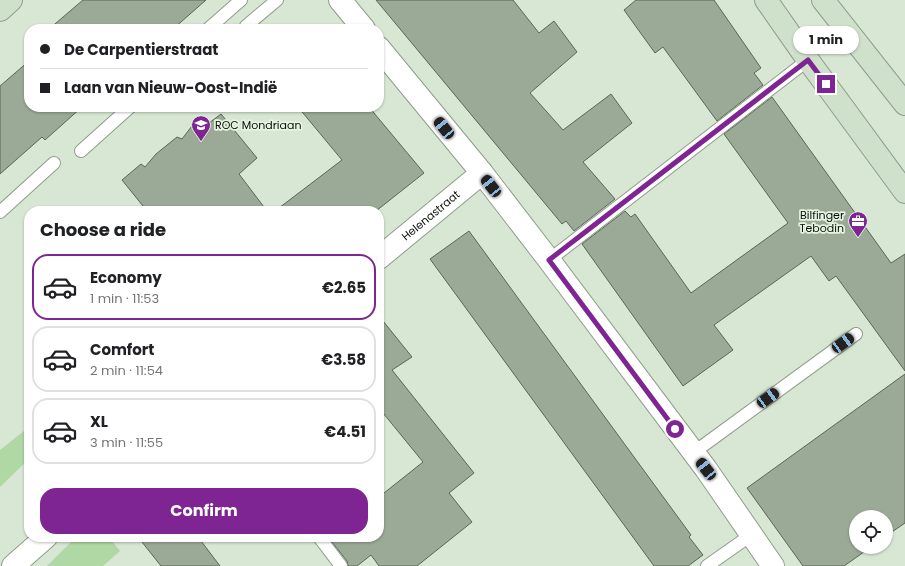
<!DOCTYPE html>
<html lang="en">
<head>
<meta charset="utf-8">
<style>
	body { margin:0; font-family:Poppins,sans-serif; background:#f6f6f6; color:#202124; height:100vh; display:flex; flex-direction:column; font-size:15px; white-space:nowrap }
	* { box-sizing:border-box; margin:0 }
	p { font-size:13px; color:#757577 }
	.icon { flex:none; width:22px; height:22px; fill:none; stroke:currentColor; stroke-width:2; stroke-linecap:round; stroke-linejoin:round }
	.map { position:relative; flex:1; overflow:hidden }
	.drawer { position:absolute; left:24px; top:206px; width:360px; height:336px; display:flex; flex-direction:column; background:#fff; border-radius:16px; box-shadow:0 1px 3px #0004 }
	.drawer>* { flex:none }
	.guide { position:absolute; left:24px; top:24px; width:360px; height:88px; border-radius:16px; box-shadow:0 1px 3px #0004; display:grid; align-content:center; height:88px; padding:0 16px; background:#fff }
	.controls { position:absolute; left:849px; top:510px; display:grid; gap:8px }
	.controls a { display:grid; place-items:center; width:44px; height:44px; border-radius:50%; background:#fff; box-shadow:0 1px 3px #0004; font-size:20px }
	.end { position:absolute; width:18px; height:18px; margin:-9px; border:5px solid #7e2593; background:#fff; box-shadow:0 0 0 2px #fff }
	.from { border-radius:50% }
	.bubble { position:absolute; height:28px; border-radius:14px; background:#fff; box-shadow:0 1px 3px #0004; font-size:13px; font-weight:700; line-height:28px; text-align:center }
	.car { position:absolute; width:12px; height:24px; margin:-12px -6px; border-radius:5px; box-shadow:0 0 3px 1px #0007; background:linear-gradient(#222 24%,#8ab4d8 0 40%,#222 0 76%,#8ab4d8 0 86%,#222 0) }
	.guide b { display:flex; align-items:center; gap:14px; height:38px; font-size:15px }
	.guide b+b { border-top:1px solid #e0e0e0 }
	.guide i { width:10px; height:10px; background:#202124 }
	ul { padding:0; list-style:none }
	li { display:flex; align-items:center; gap:12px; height:66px; margin:0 8px 6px; padding:0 8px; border:2px solid #e0e0e0; border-radius:16px }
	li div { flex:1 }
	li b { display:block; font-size:15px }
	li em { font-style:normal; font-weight:700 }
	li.on { border-color:#7e2593 }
	li>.icon { width:36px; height:36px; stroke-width:1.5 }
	h2 { padding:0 16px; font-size:18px; line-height:48px }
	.cta { display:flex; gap:8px; margin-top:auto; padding:8px 16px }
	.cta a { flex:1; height:46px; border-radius:16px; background:#7e2593; color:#fff; font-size:16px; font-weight:700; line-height:46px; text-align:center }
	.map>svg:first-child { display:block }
	.green { fill:#b0d8a4 }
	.building { fill:#9ba997; stroke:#5a6656 }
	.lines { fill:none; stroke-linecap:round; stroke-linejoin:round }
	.lane-casing { stroke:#8f9d8b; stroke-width:14 }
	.street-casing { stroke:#8f9d8b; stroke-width:24 }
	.secondary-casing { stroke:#8f9d8b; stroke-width:24 }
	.lane { stroke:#fff; stroke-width:12 }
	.street { stroke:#fff; stroke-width:22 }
	.secondary { stroke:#cfe1ca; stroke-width:22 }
	.route { stroke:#7e2593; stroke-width:5 }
	.labels { text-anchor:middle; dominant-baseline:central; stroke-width:3.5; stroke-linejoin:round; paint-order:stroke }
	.poi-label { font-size:11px; fill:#0a0f09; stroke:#e5f4e1; text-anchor:start }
	.street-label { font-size:11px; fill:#0a0f09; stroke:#e5f4e1 }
</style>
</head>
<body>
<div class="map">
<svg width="905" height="566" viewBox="0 0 905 566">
	<rect width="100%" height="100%" fill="#d8e7d4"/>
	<g class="green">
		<path d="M29,427v32l-29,28v-37z"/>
		<path d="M76,537h33l11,14 -17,15h-56z"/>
	</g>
	<g class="building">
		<path d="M83,0h123l-33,29h-124z"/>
		<path d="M376,0h137l26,33 15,-12 23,31 -47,41 33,37 48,-36 21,29 -49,39 32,37 -41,32 -8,-10 -4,3z"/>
		<path d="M636,0h78l47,68 -7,5 9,12 -46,36 -54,-74 -8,6 -31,-43z"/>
		<path d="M29,61v46h53l-37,33 -3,-3 -42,37v-88z"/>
		<path d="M772,97l119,166 14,-9v117l-69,-95 -7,5 -18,-25 -97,69 19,25 -50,36 -101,-142 43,-33 6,6 4,-3 56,79 97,-70 -64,-89z"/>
		<path d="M298,107h71l55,66 -48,38h-101l67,-51z"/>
		<path d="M221,114l36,44 -18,16 28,37h-120l-25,-31 19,-16 4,3 11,-13 21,-17 5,2 13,-17 6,7z"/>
		<path d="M469,231l222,304 -2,2 14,18 -15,11h-34l-224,-307z"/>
		<path d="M379,316l33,41 -20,13 82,103 -25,20 23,29 -55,44h-38l-8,-11 -14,11h-9l-1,-5 -19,-24h51v-40l44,-35 -44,-54z"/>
		<path d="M905,374v149l-19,13v-19h-30v30h15l-27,19h-41l-56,-78z"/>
		<path d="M138,537h60l22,29h-59z"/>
	</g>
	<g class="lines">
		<g class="lane-casing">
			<g id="lane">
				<path d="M246,26l31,-26"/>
				<path d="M208,29l33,-29"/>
				<path d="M81,151l49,-44"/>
				<path d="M0,212l54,-49"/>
				<path d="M549,260l259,-200"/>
				<path d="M693,453l163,-119"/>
				<path d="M319,537l22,29"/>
				<path d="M707,566l44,-31"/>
			</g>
		</g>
		<g class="street-casing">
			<g id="street">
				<path d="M340,0l24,29"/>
				<path d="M379,48l103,125 67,87 157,209 67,97"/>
				<path id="s1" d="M379,258l103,-85"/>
				<path d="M13,566l33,-29"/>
			</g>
		</g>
		<g class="secondary-casing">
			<g id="secondary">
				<path d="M766,0l42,60 97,132"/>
				<path d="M823,0l82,104"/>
				<path d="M0,10l11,-10"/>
			</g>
		</g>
		<use href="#lane" class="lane"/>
		<use href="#street" class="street"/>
		<use href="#secondary" class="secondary"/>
	</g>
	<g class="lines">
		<path class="route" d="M675,429l-126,-169 259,-200 18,24"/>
	</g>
	<defs>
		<g id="university-pin" transform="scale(1)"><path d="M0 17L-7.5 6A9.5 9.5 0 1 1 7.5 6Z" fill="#7e2593" stroke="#e5f4e1"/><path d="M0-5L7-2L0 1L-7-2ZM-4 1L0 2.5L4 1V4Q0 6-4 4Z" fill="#fff"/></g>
		<g id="office-pin" transform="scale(1)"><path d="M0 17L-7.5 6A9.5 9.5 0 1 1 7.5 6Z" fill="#7e2593" stroke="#e5f4e1"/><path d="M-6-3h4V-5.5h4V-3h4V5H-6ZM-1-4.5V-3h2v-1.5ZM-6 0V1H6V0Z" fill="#fff"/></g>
	</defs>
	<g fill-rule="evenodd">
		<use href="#university-pin" x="201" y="125"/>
		<use href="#office-pin" x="858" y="221"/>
	</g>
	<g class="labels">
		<g class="poi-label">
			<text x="215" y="125">ROC Mondriaan</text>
			<text x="844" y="215" text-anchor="end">Bilfinger<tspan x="844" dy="13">Tebodin</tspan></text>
		</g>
		<g class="street-label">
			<text stroke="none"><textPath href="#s1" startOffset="67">Helenastraat</textPath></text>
		</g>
	</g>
</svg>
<div class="controls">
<a><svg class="icon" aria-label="locate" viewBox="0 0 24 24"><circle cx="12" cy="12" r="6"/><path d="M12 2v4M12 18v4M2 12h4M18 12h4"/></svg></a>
</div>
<i class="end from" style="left:675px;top:429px"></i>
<i class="end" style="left:826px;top:84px"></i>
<div class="bubble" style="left:793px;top:26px;width:66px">1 min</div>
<i class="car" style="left:444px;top:128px;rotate:321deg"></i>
<i class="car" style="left:491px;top:186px;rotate:322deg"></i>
<i class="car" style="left:843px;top:343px;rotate:54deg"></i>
<i class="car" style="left:768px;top:398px;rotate:54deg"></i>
<i class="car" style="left:706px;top:469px;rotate:322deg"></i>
<div class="guide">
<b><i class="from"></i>De Carpentierstraat</b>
<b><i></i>Laan van Nieuw-Oost-Indië</b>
</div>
<section class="drawer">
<h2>Choose a ride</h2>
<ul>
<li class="on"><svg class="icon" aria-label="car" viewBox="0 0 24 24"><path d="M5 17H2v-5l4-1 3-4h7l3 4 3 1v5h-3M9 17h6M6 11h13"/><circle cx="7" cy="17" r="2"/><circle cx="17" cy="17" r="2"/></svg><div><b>Economy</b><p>1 min · 11:53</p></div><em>€2.65</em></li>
<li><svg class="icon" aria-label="car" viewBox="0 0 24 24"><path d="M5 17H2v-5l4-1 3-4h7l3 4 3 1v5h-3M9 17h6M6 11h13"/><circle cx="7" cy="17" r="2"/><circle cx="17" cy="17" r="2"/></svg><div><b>Comfort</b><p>2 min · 11:54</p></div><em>€3.58</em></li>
<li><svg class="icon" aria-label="car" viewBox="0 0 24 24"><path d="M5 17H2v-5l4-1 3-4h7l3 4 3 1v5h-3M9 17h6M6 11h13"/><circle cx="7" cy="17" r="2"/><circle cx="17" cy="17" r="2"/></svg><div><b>XL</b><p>3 min · 11:55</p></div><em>€4.51</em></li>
</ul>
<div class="cta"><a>Confirm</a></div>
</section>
</div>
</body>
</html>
